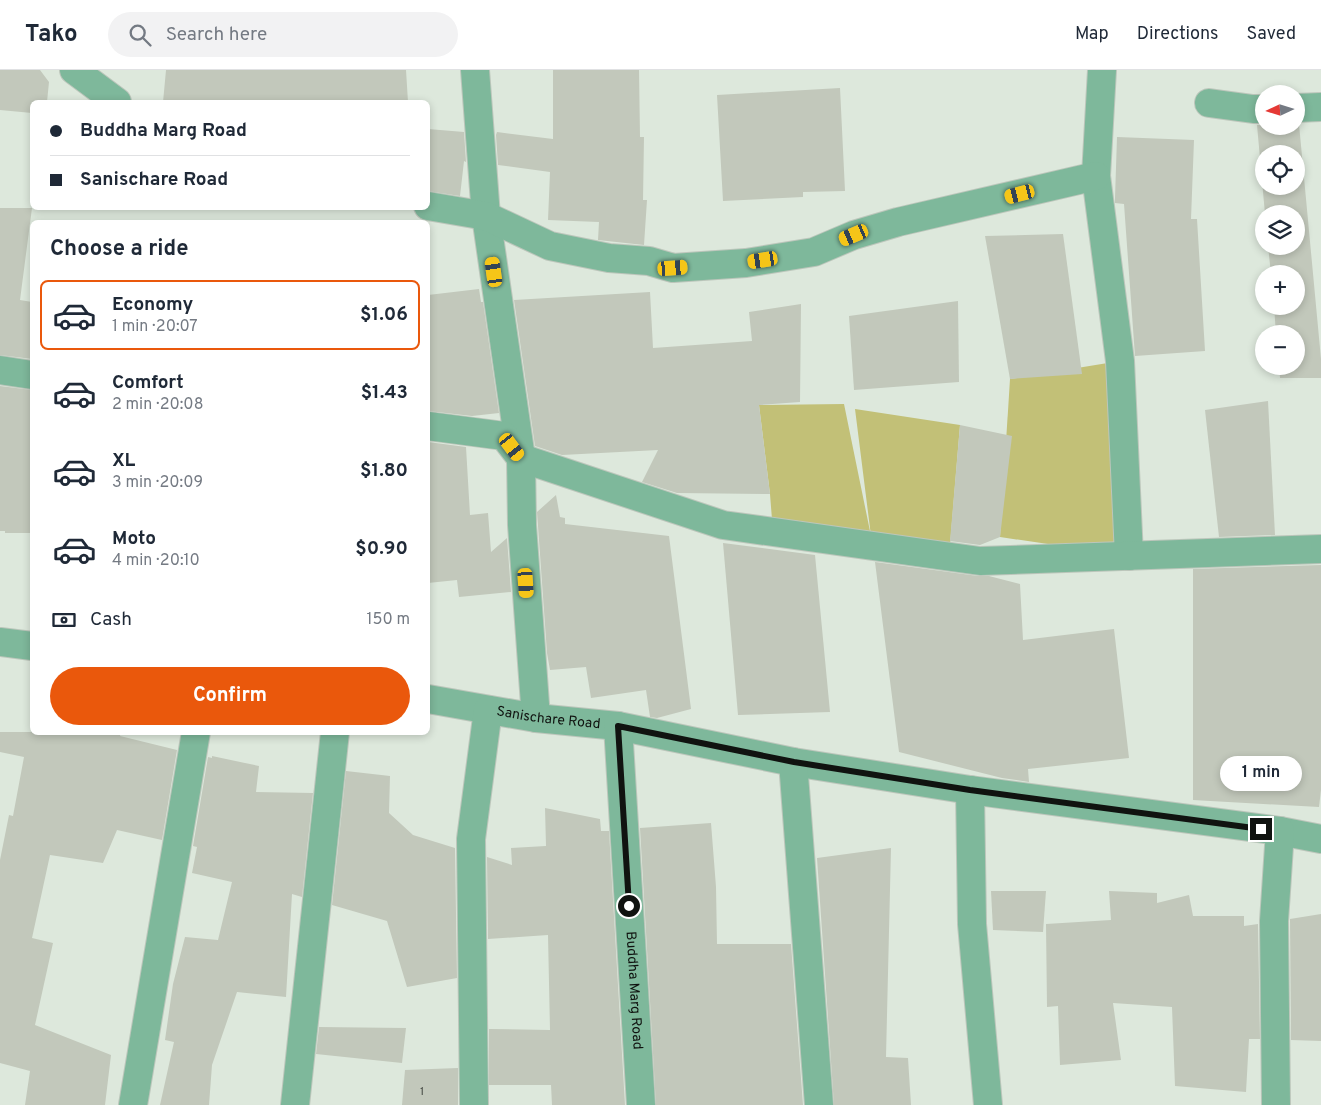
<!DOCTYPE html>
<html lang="en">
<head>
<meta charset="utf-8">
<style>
	body { margin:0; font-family:Overpass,sans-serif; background:#f2f2f3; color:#1f2937; height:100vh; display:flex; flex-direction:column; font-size:19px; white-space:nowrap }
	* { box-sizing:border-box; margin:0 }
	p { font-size:16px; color:#747a83 }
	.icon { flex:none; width:28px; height:28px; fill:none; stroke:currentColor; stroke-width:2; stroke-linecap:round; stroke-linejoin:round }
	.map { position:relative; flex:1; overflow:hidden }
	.sheet { position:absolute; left:30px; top:150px; width:400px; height:515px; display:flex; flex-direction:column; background:#fff; border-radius:8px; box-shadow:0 2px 8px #0003 }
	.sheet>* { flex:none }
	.hud { position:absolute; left:30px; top:30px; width:400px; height:110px; border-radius:8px; box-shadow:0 2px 8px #0003; display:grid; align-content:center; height:110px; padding:0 20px; background:#fff }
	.needle { width:32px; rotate:266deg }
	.fabs { position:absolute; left:1255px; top:15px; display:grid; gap:10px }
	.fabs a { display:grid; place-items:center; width:50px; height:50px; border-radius:50%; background:#fff; box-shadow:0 2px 8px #0003; font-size:25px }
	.end { position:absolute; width:22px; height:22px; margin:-11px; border:6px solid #101310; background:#fff; box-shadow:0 0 0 2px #fff }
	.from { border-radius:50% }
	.bubble { position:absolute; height:35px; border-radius:18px; background:#fff; box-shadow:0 2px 8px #0003; font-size:16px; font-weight:700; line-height:35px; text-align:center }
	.car { position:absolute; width:15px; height:30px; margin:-15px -8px; border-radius:6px; box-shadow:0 0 4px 1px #0007; background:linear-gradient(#f5c518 24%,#345 0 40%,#f5c518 0 76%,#345 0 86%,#f5c518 0) }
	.hud b { display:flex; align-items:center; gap:18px; height:48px; font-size:19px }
	.hud b+b { border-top:1px solid #e0e1e3 }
	.hud i { width:12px; height:12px; background:#1f2937 }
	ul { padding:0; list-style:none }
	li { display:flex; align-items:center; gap:15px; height:70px; margin:0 10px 8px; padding:0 10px; border:2px solid transparent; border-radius:8px }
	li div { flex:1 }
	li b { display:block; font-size:19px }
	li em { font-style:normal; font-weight:700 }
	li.current { border-color:#ea580c }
	li>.icon { width:45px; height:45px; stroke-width:1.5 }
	h2 { padding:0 20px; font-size:22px; line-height:60px }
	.pay { display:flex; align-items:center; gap:12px; height:55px; padding:0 20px; font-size:19px }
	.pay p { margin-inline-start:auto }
	.action { display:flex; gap:10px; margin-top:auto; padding:10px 20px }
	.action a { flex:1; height:58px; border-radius:30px; background:#ea580c; color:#fff; font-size:20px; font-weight:700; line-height:58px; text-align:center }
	header { display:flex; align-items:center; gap:30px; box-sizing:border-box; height:70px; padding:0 25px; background:#fff; border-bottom:1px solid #e0e1e3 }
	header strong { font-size:24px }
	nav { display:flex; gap:28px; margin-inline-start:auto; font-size:18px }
	.search { width:350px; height:45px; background:#f2f2f3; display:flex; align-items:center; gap:12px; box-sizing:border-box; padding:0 18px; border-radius:28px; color:#747a83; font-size:19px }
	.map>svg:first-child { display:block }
	.green { fill:#c2c077 }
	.building { fill:#c2c8bb; fill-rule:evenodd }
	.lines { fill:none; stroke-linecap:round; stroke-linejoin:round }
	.minor-casing { stroke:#bcc6bb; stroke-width:30 }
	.minor { stroke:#7eb89b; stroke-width:28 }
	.route { stroke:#101310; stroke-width:6 }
	.labels { text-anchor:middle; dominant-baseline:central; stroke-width:4; stroke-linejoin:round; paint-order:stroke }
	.number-label { font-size:11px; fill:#3c403b }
	.street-label { font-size:14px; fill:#101310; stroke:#dde8dc }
</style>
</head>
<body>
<header>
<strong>Tako</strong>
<div class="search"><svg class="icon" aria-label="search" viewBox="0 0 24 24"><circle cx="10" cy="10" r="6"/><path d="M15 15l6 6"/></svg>Search here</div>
<nav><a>Map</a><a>Directions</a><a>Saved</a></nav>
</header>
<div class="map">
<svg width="1321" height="1035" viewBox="0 0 1321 1035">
	<rect width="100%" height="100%" fill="#dde8dc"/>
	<g class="green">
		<path d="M1120,291l9,195 -129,-19 10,-158z"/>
		<path d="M844,334l27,132 -16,-127 105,16 -11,132 -176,-25 -3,-38 -11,-89z"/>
	</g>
	<g class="building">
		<path d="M0,0h40l9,12 -2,20h-15v11l-32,-3z"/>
		<path d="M166,0h240l2,32h-245z"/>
		<path d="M553,0h86l1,67h4l-1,63h4l-3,45 -46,-5 1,-18 -51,-2 2,-48 -52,-7 -2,-30 1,-3 56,7z"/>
		<path d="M840,18l5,103 -42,1v5l-80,4 -6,-106z"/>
		<path d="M1296,54h3l22,235v19h-41l-1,-12h17v-32h-20l-2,-28h22v-32h-25l-3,-28h28v-32h-31l-8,-89 39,1zM1264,84h32v32h-32z"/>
		<path d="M428,59l36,3 2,30 -2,-1 -4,35 -32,-5z"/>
		<path d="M1117,67l77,3 -3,79h6l8,132 -70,5 -11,-152 -9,-1v-5z"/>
		<path d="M0,138h32l-12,92 12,2v57l-32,-4z"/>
		<path d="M1063,164l19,140 -72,5 -25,-143z"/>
		<path d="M479,219l2,13h2l16,111 -27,3 -44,-5v-116z"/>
		<path d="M650,222l3,56 99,-7 -3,-29 52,-8 -1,98 -41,3 11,89 -93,-1 -35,-11 16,-32 -96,5 -27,-9 -21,-146z"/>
		<path d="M958,231l1,81 -105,8 -5,-74z"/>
		<path d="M0,316l32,4v143h-27v-2h-5z"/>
		<path d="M1268,331l7,134 -56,2 -14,-127z"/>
		<path d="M960,355l52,11 -12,101 -20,8 -30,-4z"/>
		<path d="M428,372l38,5 4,68 18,-2 3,39 16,-14 4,54 -52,5 -2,-17 -29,3z"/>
		<path d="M556,425l4,22 5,1v6l104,12 22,173 -34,9 -7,-1 -4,-27 -55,8 -5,-31 -36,3 -3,-17 -10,-141z"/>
		<path d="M723,473l92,12 15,157 -92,3z"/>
		<path d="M875,492l103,14h11l31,8 3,56 91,-11 15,129 -101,11 1,13 -27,-4 -103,-26z"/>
		<path d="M1321,495v225l-2,17 -126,-7v-231z"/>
		<path d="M0,662h121l-1,4 57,14 -15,90 -45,-10 -14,33 -53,-8 -18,83 21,5 -18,82 76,30 -6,50h-80l5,-34 -30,-8v-203l9,-45 4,1 11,-59 -24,-5z"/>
		<path d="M212,686l47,10 -3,26 57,1 -11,104 -10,-3 -6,103 -49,-5 -25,73 -3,40h-49l14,-63 -9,-2 8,-56 12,-47 33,3 14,-58 -40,-9 5,-26 -4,-1 15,-89 4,1z"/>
		<path d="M346,701l44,5 -1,37 24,22 42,13 2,130 -50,9 -20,-66 -55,-16z"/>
		<path d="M545,738l55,11 1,12h8l16,274h-73l-1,-20h-62v-56l61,1 -2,-95 -60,4 -1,-82 25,8 -1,-17 35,-2z"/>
		<path d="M711,753l5,64 1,57h74l12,161h-147l-16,-277z"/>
		<path d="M891,778l-5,209 22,1 3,47h-77l-17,-247z"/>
		<path d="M991,821h55l-3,41 -50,-2z"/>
		<path d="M1109,821l48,2v10l32,-8 4,21h51v10l14,-2 2,115h-11l-3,53 -71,-6 -3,-79 -59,-4 8,57 -61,5 -2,-59 -11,1 -1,-83 65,-4z"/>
		<path d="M1321,844v127l-30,-1 -1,-121z"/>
		<path d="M319,957l87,1 -4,35 -86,-9z"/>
		<path d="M458,998v37h-56l3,-35z"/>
	</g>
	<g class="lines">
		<g class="minor-casing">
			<g id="minor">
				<path d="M74,0l43,32"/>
				<path d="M475,0l11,146 35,242"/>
				<path d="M1102,0l-6,106 24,185 9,195"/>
				<path d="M1209,33l44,6h11"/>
				<path d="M1296,38l25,-1"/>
				<path d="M428,136l58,10 64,30 59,12 40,3 24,7 73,-5 68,-11 40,-17 44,-13 198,-46"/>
				<path d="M0,300l32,5"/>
				<path d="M428,356l76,10 17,22"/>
				<path d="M0,572l32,4"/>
				<path id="s1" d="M428,629l108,19 82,8 175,36 177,28 310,41 41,8"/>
				<path d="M536,648l-14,-193 -1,-67 202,67 257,36 341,-12"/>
				<path id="s2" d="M618,656l23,379"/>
				<path d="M793,692l26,343"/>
				<path d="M970,720l2,134 16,181"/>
				<path d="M133,1035l63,-373"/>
				<path d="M295,1035l40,-373"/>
				<path d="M474,1035l-3,-266 17,-129"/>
				<path d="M1276,1035l-2,-184 6,-90"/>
			</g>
		</g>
		<use href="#minor" class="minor"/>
	</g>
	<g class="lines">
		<path class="route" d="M629,836l-11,-180 176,36 176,28 291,39"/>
	</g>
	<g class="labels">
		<g class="number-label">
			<text x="422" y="1022">1</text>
		</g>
		<g class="street-label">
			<text stroke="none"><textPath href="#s1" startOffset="122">Sanischare Road</textPath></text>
			<text stroke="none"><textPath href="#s2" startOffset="265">Buddha Marg Road</textPath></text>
		</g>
	</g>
</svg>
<div class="fabs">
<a><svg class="needle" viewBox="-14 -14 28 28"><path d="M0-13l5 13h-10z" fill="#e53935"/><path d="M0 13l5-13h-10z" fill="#747a83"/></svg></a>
<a><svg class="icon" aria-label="locate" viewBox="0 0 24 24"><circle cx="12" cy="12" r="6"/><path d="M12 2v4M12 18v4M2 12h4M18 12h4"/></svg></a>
<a><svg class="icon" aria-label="layers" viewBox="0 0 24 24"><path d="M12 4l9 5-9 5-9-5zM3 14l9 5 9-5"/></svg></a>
<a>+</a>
<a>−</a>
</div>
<i class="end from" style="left:629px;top:836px"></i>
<i class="end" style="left:1261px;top:759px"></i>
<div class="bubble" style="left:1220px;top:686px;width:82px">1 min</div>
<i class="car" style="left:1020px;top:124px;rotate:256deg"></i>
<i class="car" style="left:854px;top:165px;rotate:247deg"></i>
<i class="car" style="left:763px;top:190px;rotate:261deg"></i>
<i class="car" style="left:673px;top:198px;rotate:86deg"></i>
<i class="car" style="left:494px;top:202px;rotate:352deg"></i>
<i class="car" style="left:512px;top:377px;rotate:143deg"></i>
<i class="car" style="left:526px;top:513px;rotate:176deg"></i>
<div class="hud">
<b><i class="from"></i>Buddha Marg Road</b>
<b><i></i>Sanischare Road</b>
</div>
<section class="sheet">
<h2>Choose a ride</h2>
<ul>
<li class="current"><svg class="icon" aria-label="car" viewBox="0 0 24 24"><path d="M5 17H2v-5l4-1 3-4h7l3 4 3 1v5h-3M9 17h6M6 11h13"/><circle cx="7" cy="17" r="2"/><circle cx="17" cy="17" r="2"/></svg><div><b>Economy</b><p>1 min · 20:07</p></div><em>$1.06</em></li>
<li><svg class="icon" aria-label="car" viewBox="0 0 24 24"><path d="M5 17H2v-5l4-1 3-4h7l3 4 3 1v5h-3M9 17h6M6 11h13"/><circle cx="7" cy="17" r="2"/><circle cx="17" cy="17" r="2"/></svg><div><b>Comfort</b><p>2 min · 20:08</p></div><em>$1.43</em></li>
<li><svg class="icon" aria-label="car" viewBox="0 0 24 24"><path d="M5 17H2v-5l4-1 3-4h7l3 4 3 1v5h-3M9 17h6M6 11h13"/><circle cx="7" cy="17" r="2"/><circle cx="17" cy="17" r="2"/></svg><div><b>XL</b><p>3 min · 20:09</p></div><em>$1.80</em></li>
<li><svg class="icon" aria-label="car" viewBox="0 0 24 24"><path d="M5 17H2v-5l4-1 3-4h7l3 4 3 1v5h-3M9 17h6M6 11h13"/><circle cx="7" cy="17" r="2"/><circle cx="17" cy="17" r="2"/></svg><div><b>Moto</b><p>4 min · 20:10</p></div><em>$0.90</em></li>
</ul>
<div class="pay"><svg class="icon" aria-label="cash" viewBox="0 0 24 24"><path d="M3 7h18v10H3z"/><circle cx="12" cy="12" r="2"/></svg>Cash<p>150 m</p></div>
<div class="action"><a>Confirm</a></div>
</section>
</div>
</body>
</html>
